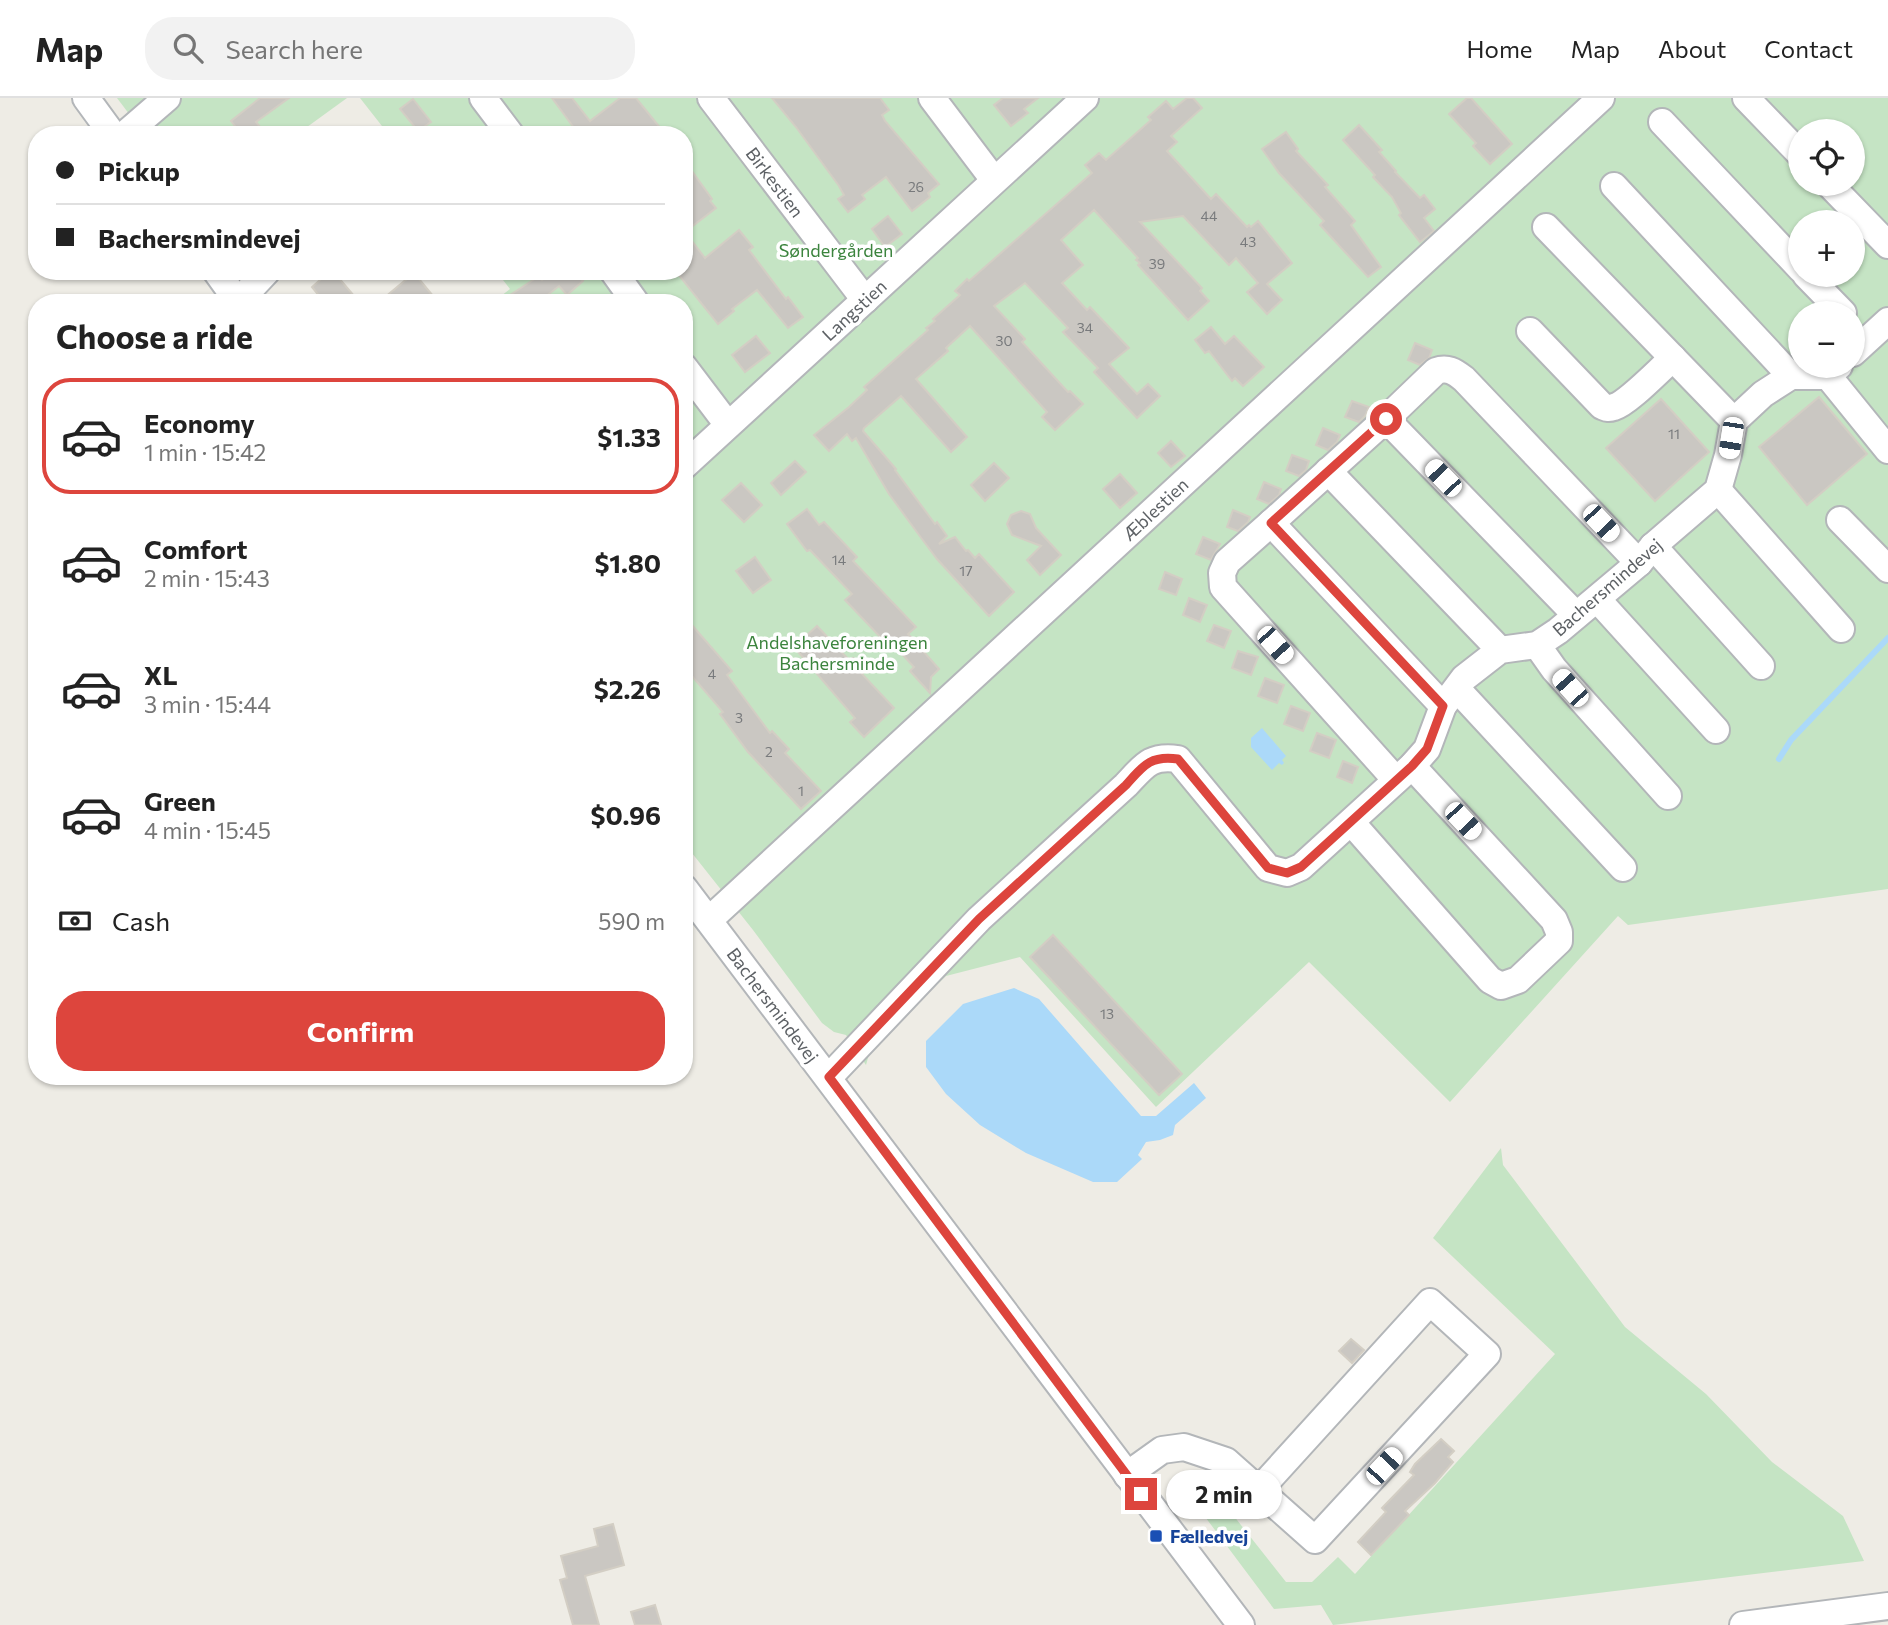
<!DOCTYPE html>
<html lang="en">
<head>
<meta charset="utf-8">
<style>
	body { margin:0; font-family:Commissioner,sans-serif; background:#f2f2f2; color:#222; height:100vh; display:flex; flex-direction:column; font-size:26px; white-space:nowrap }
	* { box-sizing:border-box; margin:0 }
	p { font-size:23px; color:#767676 }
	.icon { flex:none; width:38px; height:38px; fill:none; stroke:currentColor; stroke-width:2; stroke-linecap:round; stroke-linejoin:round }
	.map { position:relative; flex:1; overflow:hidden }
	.drawer { position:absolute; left:28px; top:196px; width:665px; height:791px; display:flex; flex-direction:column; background:#fff; border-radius:28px; box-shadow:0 2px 5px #0004 }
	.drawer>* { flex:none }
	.banner { position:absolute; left:28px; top:28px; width:665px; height:154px; border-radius:28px; box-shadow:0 2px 5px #0004; display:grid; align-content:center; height:154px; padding:0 28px; background:#fff }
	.controls { position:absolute; left:1788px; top:21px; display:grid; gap:14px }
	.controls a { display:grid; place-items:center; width:77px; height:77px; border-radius:50%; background:#fff; box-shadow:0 2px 5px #0004; font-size:35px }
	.end { position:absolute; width:32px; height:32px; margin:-16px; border:9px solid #dd453d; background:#fff; box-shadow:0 0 0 4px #fff }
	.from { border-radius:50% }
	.bubble { position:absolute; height:49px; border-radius:24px; background:#fff; box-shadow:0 2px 5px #0004; font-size:23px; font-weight:700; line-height:49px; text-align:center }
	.car { position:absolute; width:21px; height:42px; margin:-21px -10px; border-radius:9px; box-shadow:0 0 5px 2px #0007; background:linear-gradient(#fff 24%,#345 0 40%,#fff 0 76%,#345 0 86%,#fff 0) }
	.banner b { display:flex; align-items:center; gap:24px; height:66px; font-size:26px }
	.banner b+b { border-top:2px solid #e0e0e0 }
	.banner i { width:18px; height:18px; background:#222 }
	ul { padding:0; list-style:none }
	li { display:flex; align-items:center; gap:21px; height:116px; margin:0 14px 10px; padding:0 14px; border:4px solid transparent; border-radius:28px }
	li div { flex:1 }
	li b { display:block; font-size:26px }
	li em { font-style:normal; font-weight:700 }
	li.active { border-color:#dd453d }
	li>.icon { width:63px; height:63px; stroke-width:1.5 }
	h2 { padding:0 28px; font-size:32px; line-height:84px }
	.pay { display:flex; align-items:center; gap:18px; height:77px; padding:0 28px; font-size:26px }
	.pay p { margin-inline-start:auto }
	.action { display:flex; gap:14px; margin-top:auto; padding:14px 28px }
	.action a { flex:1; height:80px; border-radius:28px; background:#dd453d; color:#fff; font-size:28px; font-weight:700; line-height:80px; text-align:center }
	header { display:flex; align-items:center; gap:42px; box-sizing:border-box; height:98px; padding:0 35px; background:#fff; border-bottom:2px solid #e0e0e0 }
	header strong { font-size:33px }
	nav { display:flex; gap:38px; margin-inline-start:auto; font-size:24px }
	.search { width:490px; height:63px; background:#f2f2f2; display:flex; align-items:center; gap:18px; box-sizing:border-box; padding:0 24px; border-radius:28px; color:#767676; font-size:26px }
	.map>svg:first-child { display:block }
	.green { fill:#c5e4c4; fill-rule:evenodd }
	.water { fill:#abd9f9 }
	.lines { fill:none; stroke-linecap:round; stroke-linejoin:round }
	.stream { stroke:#abd9f9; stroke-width:6 }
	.building { fill:#cac7c2; stroke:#d3cec4; stroke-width:2 }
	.minor-casing { stroke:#b3b6b9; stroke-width:30 }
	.minor { stroke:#fff; stroke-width:26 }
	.route { stroke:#dd453d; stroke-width:9 }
	.transit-dot { fill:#1a4fb4; stroke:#fff; stroke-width:2.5 }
	.labels { text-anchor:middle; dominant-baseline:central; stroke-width:7; stroke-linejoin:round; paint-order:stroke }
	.number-label { font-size:14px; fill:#787a7c }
	.street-label { font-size:18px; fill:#5d6165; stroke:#fff }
	.park-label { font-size:18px; fill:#3c843e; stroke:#fff }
	.transit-label { font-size:18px; font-weight:bold; fill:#164399; stroke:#fff; text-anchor:start }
</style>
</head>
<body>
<header>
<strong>Map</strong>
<div class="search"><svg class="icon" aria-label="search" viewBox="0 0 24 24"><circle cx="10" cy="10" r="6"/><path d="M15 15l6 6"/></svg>Search here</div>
<nav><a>Home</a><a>Map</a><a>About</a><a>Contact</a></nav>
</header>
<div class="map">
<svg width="1888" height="1527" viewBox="0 0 1888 1527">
	<rect width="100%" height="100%" fill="#eeece5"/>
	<g class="green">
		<path d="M117,0h230l-51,37h-151z"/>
		<path d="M360,0h1528v791l-260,36 -10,-9 -168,186 -141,-140 -153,145 -136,-150 -74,19 -75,71 -5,18 -20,-30 -12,-3 -12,-9 -69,-93 -69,-87v-540h-192l18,-14 -14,-18h188v-136h-295zM1801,33h52v53h-52zM1801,124h52v53h-52zM1801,215h52v53h-52z"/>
		<path d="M1501,1050l2,17 122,162 81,67 66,68 71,54 21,45 -531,64 -12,-20 -47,4 -92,-123 25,-4 79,100h26l26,-25 17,17 200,-220 -122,-116z"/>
	</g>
	<g class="water">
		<path d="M1262,630l24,28 -4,4 2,3 -2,2 -3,-2 -7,7 -21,-23v-9z"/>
		<path d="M1014,890l25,11 102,117h15l38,-33 12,15 -31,27 -2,10 -13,5 -14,2 -8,13 4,4 -25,23h-24l-67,-29 -46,-28 -34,-31 -20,-27v-26l37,-37z"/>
	</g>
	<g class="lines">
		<path class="stream" d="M1779,661l12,-19 97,-102"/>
	</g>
	<g class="building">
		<path d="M260,0h29l-33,24 5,6 -9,7h-10l-11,-14z"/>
		<path d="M552,0h20l18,23 30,-23h16l30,37h-93l4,-3z"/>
		<path d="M772,0h108l9,12 -7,5 3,6 54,63 -11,9 2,4 -18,14 -26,-34 -24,18 3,4 -17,13 -10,-13 6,-4 -5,-9 -43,-59z"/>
		<path d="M1003,0h35l-14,11 4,4 -17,13 -17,-21z"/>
		<path d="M1187,0h6l9,10 -31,28 6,6 -10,9 44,48 5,-5 31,33 2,-2 2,2 7,-6 34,42 -25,21 15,16 -15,14 -20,-22 11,-9 -22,-25 -7,7 -46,-49 -43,6 62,66 -2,3 9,10 -21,19 -50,-55 2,-2 -4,-3 2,-2 -44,-48 -33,30 22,25 -21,18 25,27 3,-3 39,41 -20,16 28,30 11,-10 12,12 -23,22 -43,-46 4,-4 -35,-36 5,-4 -43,-45 -31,23 31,33 -3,3 46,50 2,-1 13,13 -28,26 -13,-13 5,-5 -77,-86 -24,22 2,3 -32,28 51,58 -16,15 -50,-56 -37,32 -1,3 33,38 -1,1 40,54 2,-2 10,14 -8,8 16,-7 11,14 2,-1 7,8 4,-4 35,38 -25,24 -52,-57 -18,-24 -30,-41 -33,-56 -4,3 -5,-7 -18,17 -15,-16 35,-28 18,-17 -3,-3 64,-57 -2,-2 9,-7 -2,-2 27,-24 -5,-4 12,-12 2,2 123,-108 -7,-8 14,-12 7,7 45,-40 -3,-3 18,-16 7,8z"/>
		<path d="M1467,0h4l41,46 -22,20 -17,-18 3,-3 -27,-29z"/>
		<path d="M413,1l18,23 -13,9 -18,-22z"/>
		<path d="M1359,27l23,25 -3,2 17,19 -1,1 25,26 4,-3 11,14 -11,9 10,13 -14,11 -21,-27 2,-2 -9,-16 -19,-20 2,-2 -32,-35z"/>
		<path d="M1286,34l12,17 -2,2 32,34 -3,2 30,34 -4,4 30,42 -13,10 -48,-52 4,-4 -45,-48 -17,-24z"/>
		<path d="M684,62l28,39 -2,2 6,7 -31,24 20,26 34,-28 14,17 -4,3 37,49 2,-2 15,20 -15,11 -31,-38 -25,19 2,2 -16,13 -40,-50 6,-3z"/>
		<path d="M888,118l14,18 -17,13 -13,-18z"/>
		<path d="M330,173h3l27,32h-35l-13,-16z"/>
		<path d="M547,173h32l-3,3 7,7 -16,14 -8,-9 -19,15 2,2h-44l41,-27 3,4 7,-6z"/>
		<path d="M414,175l19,23 -8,7h-47z"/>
		<path d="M1211,229l14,17 9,-8 30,31 -21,19 -8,-8 -3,3 -23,-30 -4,2 -10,-13z"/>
		<path d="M756,238l14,17 -25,19 -13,-17z"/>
		<path d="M1415,245l17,7 -3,8 -9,7 -12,-5z"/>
		<path d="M1819,299l48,57 -60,51 -48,-58z"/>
		<path d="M1661,301l48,53 -54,49 -49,-53z"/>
		<path d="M1352,303l17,6 -4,9 -6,6 -14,-5z"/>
		<path d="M1323,330l17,7 -3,7 -9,8 -12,-5z"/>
		<path d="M1171,343l14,15 -14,11 -13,-14z"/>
		<path d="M1292,357l17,6 -3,9 -7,6 -13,-5z"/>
		<path d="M795,363l11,11 -25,23 -10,-12z"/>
		<path d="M994,365l15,15 -24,23 -14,-16z"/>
		<path d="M1120,376l17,19 -17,15 -17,-19z"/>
		<path d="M1264,384l17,7 -2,6 -10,9 -12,-5z"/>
		<path d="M741,385l21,22 -18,17 -22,-22z"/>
		<path d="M807,411l12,16 5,-3 33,35 -4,4 63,66 -8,7 31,35 -8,8 -1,16 -20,-22 4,-4 -26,-28 -3,3 -40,-42 7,-6 -42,-44 -3,1 -20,-27z"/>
		<path d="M1233,412l17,7 -2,5 -10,9 -11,-4z"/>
		<path d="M1021,413l9,3 6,14 25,27 -21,20 -13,-15 14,-14 -29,-11 -5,-11 4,-9z"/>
		<path d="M1203,439l17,7 -9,16 -15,-6z"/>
		<path d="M755,459l16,23 -18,13 -17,-22z"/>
		<path d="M1165,474l17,7 -6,16 -17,-6z"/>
		<path d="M1189,500l18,7 -7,17 -17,-7z"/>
		<path d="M684,518l48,55 -5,4 43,58 2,-2 17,18 -4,4 36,38 -20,18 -53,-57 -28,-38 3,-2 -39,-45z"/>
		<path d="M1214,527l17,6 -7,17 -17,-7z"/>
		<path d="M817,528l33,35 3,-3 12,13 -3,3 32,34 -30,29 -14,-15 5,-4 -61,-71z"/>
		<path d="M1238,553l20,6 -7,18 -19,-7z"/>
		<path d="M1265,580l19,7 -7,18 -19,-7z"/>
		<path d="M1291,608l19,7 -7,18 -19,-7z"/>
		<path d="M1317,635l19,7 -7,18 -19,-7z"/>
		<path d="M1343,663l15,6 -6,16 -15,-6z"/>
		<path d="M1053,837l129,139 -23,21 -129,-138z"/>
		<path d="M1351,1241l13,11 -12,13 -13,-12z"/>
		<path d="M1441,1341l13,12 -6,6 5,5 -18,21 -30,28 4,4 -38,40 -13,-13 28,-30 -4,-4 32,-33 -4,-3 5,-8z"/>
		<path d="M613,1426l11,41 -39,11 14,49h-26l-13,-45 7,-2 -6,-22 37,-10 -4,-17z"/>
		<path d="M655,1507l6,20h-26l-4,-13z"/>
	</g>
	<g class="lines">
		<g class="minor-casing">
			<g id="minor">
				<path d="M86,0l27,37"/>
				<path d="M483,0l28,37"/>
				<path d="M711,0l154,202"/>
				<path d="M932,0l62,82"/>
				<path d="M1746,0l55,57"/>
				<path d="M1662,24l139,147"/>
				<path d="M124,37l43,-37"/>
				<path d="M1829,86l59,61"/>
				<path d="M1614,88l177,190"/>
				<path d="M1546,129l188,194"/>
				<path d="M216,173l23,32"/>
				<path d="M613,173l23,32"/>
				<path d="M1806,177l37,38"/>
				<path d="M238,204l29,-31"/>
				<path d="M1530,233l72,75c5,2 6,3 12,1 14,-4 46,-38 59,-49"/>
				<path d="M1853,255l35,-32"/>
				<path d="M684,269l44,58"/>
				<path d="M1828,278l60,74"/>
				<path d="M1386,321l190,196"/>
				<path d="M684,368l401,-368"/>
				<path d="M1328,373l172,179"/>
				<path d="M1718,392l123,139"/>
				<path d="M1840,422l48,49"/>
				<path d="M1271,425l-44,39 -5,11 1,14 173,193"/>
				<path d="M1653,448l108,120"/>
				<path d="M1597,501l119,131"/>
				<path d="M1537,547l17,24 114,127"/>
				<path d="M1457,591l166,179"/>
				<path d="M1443,608l-172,-183 115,-104 50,-48c11,-4 18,0 28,8l175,184"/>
				<path d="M1351,724l139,158 11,6 17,-6 41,-39v-9l-5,-12 -142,-154"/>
				<path d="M684,790l557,737"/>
				<path d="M709,822l892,-822"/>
				<path d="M829,979l150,-158 147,-134c18,-19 24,-30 52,-26l90,109 19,5 14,-6 111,-101 15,-17 16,-43 21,-28 36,-28 37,-5 21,-14 81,-68 14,-17 65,-56 10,-35 6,-34 29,-27 28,-18h37l11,-10"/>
				<path d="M1127,1377l35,-25 22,-3 42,14 89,79 172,-186 -57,-52 -171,188"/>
				<path d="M1743,1527l145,-19"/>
			</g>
		</g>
		<use href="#minor" class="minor"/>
	</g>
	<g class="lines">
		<path class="route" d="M1141,1396l-312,-417 150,-158 147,-134c17,-19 24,-30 52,-26l90,109 19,5 14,-6 111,-101 15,-17 16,-43 -172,-183 115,-104"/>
	</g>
	<rect class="transit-dot" x="1149" y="1431" width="14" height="14" rx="3.5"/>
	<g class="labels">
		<g class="number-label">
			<text x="916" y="88">26</text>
			<text x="1209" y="117">44</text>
			<text x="1248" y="143">43</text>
			<text x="1157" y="165">39</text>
			<text x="1085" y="229">34</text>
			<text x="1004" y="242">30</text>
			<text x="1674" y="335">11</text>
			<text x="839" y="461">14</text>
			<text x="966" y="472">17</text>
			<text x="712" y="575">4</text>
			<text x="739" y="619">3</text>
			<text x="769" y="653">2</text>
			<text x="801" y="692">1</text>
			<text x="1107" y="915">13</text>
		</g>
		<g class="street-label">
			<text transform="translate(775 84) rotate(53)">Birkestien</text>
			<text transform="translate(854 212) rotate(-43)">Langstien</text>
			<text transform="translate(1155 411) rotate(-43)">Æblestien</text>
			<text transform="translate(1607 489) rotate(-41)">Bachersmindevej</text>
			<text transform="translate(773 907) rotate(53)">Bachersmindevej</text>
		</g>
		<g class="park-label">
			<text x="836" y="152">Søndergården</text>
			<text x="837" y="544">Andelshaveforeningen<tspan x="837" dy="21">Bachersminde</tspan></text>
		</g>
		<g class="transit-label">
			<text x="1170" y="1438">Fælledvej</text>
		</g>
	</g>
</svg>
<div class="controls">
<a><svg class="icon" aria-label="locate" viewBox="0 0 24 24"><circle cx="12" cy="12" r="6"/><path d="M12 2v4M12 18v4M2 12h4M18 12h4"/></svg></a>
<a>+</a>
<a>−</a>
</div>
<i class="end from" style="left:1386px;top:321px"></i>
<i class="end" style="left:1141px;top:1396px"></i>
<div class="bubble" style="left:1166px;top:1372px;width:116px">2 min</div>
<i class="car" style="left:1731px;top:340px;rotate:189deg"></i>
<i class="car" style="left:1443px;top:380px;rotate:316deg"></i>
<i class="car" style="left:1601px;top:425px;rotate:137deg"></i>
<i class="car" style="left:1275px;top:547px;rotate:138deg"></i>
<i class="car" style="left:1570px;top:590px;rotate:318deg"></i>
<i class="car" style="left:1463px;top:723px;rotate:137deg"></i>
<i class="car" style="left:1384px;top:1368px;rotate:43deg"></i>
<div class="banner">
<b><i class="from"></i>Pickup</b>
<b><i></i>Bachersmindevej</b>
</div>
<section class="drawer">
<h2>Choose a ride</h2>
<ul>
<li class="active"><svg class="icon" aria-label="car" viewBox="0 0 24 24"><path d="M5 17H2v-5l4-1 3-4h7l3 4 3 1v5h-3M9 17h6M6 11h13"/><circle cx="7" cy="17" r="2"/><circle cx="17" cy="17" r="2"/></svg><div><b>Economy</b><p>1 min · 15:42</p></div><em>$1.33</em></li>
<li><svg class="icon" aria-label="car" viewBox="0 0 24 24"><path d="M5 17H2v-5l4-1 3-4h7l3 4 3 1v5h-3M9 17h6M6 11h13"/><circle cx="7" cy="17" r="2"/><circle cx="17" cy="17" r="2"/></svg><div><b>Comfort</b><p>2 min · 15:43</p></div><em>$1.80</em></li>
<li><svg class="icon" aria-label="car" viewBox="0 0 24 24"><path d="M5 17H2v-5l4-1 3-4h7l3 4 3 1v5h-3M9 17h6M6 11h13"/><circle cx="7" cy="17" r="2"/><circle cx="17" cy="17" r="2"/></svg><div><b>XL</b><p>3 min · 15:44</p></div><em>$2.26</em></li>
<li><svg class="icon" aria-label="car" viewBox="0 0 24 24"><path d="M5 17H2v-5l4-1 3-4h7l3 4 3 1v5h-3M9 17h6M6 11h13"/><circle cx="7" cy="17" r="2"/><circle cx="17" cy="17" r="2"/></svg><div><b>Green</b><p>4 min · 15:45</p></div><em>$0.96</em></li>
</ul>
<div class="pay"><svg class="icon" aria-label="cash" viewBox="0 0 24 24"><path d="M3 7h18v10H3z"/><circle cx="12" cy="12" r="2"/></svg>Cash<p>590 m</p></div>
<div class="action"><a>Confirm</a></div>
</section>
</div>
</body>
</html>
